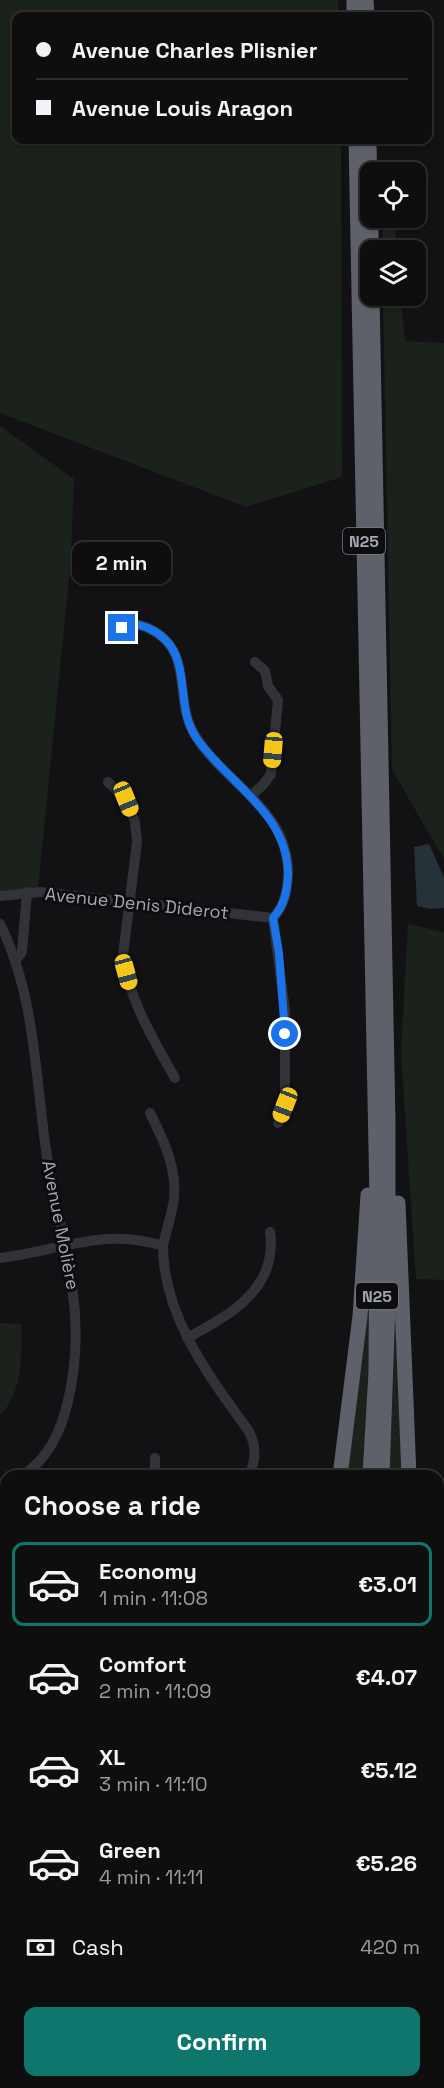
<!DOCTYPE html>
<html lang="en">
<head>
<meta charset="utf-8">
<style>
	body { margin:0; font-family:"Space Grotesk",sans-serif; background:#1c1c1d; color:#f1f3f6; height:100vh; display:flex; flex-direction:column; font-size:22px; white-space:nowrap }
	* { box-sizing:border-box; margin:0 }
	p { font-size:20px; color:#9b9c9e }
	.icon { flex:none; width:33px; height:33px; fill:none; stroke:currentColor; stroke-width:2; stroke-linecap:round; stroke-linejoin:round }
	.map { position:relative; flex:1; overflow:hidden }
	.details { position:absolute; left:0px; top:1470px; width:444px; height:618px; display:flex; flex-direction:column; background:#0e0e0f; border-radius:18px 18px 0 0; box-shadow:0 2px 4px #0004,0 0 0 2px #2e2e2f }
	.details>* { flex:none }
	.top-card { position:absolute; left:12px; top:12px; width:420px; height:132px; border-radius:12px; box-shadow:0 2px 4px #0004,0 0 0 2px #2e2e2f; display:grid; align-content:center; height:132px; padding:0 24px; background:#0e0e0f }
	.tools { position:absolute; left:360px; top:162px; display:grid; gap:12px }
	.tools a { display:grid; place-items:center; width:66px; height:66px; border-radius:12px; background:#0e0e0f; box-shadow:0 2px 4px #0004,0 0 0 2px #2e2e2f; font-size:30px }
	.end { position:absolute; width:27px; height:27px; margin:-14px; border:8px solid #1a73e8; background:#fff; box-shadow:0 0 0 3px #fff }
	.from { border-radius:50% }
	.bubble { position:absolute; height:42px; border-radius:12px; background:#0e0e0f; box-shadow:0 2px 4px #0004,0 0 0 2px #2e2e2f; font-size:20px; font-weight:600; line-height:42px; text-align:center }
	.car { position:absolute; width:18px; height:36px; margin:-18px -9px; border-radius:8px; box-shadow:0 0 4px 2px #0007; background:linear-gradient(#f5c518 24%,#345 0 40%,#f5c518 0 76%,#345 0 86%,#f5c518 0) }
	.top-card b { display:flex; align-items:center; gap:21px; height:57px; font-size:22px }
	.top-card b+b { border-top:2px solid #2e2e2f }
	.top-card i { width:15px; height:15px; background:#f1f3f6 }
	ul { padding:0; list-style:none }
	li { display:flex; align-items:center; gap:18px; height:84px; margin:0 12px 9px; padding:0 12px; border:3px solid transparent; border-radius:12px }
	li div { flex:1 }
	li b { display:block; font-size:22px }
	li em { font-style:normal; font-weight:600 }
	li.active { border-color:#0f766e }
	li>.icon { width:54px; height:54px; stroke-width:1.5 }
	h2 { padding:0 24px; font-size:27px; line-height:72px }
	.pay { display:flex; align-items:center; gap:15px; height:66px; padding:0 24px; font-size:22px }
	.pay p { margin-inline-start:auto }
	.action { display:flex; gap:12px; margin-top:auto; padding:12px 24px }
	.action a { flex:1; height:69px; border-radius:12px; background:#0f766e; color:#fff; font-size:24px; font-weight:600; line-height:69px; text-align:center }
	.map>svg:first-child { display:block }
	.green { fill:#1a221b }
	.water { fill:#273138 }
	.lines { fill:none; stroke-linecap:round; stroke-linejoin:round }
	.minor { stroke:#323339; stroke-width:10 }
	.major { stroke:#4e5058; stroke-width:14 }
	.highway { stroke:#5e616a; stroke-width:15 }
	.route { stroke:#1a73e8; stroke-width:8 }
	.labels { text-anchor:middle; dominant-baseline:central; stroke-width:6; stroke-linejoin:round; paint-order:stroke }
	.shield { fill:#0d0d0f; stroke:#757a84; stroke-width:1.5 }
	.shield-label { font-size:16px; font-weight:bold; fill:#a2a8b6 }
	.street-label { font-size:18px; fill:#a2a8b6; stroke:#0d0d0f }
</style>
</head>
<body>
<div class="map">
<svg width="444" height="2088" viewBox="0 0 444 2088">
	<rect width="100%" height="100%" fill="#121214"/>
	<g class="green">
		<path d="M0,0h338v16h-322v124h325l1,337 -96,30 -246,-94z"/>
		<path d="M382,218h12l3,32h-14z"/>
		<path d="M383,296h17l5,45 39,2v516l-52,-89z"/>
		<path d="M0,426l74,53 -3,79 -33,331 -38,3z"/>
		<path d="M408,924l36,8v348l-28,-1 -15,-227z"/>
		<path d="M394,1203l11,273h-18z"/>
		<path d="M369,1249v130l-5,97h-19z"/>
		<path d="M0,1323l21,1c1,29 2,70 -21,91z"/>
	</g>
	<path class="water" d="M429,844l15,33v31l-13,1 -14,-3 -3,-59z"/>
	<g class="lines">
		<g class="minor">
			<path d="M122,628c9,-6 16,-4 26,0 48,22 24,70 47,107 29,50 95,73 93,141 -1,17 -4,30 -15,42"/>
			<path d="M108,782l18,17 9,23 2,20 -14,113c6,45 30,84 52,123"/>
			<path d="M250,796l13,-11 8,-11 7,-74 -10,-14 -3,-15 -10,-9"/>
			<path d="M0,896l40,-4 233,26"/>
			<path d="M273,918l12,93v94l-7,18"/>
			<path d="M0,924c35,71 35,149 46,226 13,88 44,159 22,251 -7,30 -19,57 -46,75"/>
			<path d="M16,960l6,-8 5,-60"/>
			<path d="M150,1113c14,28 27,55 24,86 -2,16 -8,31 -11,47"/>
			<path d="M0,1258c60,-7 102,-31 163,-12 0,70 46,130 85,184 9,16 8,29 1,46"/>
			<path d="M187,1338c43,-23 91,-49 83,-106"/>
			<path d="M155,1476v-18"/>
			<path d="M0,1489l6,23"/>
			<path d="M0,1599l6,-7"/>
			<path d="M438,1855l6,-20"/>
			<path d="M438,2005l6,2"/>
		</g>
		<g class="major">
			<path d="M438,1653l6,-3"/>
			<path d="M0,1770h6"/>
		</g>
		<g class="highway">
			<path d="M354,0v16"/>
			<path d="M366,0l1,16"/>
			<path d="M356,140l21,1059 -1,173 -6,104"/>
			<path d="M369,140l1,69"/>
			<path d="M371,218v32"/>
			<path d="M372,296l16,827v180l-6,173"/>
			<path d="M398,1203l11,273"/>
			<path d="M340,1476l20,-160 8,-121"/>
			<path d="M251,2088l2,-6"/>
			<path d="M265,2088l2,-6"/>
		</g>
	</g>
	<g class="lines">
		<path class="route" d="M122,628c9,-6 16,-4 26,0 50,23 23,74 49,111 32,45 92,75 91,137 -1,16 -4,30 -15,42l6,35 6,81"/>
	</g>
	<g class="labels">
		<g class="shield">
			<rect x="343" y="528" width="42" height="26" rx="4.5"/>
			<rect x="356" y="1283" width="42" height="26" rx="4.5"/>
		</g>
		<g class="shield-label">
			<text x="364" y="541">N25</text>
			<text x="377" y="1296">N25</text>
		</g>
		<g class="street-label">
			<text transform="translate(137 903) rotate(6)">Avenue Denis Diderot</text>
			<text transform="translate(61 1225) rotate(79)">Avenue Molière</text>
		</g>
	</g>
</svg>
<div class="tools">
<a><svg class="icon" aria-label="locate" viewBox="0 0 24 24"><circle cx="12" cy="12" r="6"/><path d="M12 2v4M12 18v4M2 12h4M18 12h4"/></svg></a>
<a><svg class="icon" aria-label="layers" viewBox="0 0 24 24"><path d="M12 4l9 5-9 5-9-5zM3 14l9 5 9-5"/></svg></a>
</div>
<i class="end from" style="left:285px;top:1034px"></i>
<i class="end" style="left:122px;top:628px"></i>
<div class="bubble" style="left:72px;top:542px;width:99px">2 min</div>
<i class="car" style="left:273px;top:750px;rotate:185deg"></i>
<i class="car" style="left:126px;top:799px;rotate:158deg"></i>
<i class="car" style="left:126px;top:972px;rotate:165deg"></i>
<i class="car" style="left:285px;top:1105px;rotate:201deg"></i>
<div class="top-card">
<b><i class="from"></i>Avenue Charles Plisnier</b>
<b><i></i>Avenue Louis Aragon</b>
</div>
<section class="details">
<h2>Choose a ride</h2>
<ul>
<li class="active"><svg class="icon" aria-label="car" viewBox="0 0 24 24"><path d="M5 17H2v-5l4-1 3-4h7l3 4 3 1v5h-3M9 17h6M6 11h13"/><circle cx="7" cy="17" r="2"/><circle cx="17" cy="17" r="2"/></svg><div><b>Economy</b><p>1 min · 11:08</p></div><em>€3.01</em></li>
<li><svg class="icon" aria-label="car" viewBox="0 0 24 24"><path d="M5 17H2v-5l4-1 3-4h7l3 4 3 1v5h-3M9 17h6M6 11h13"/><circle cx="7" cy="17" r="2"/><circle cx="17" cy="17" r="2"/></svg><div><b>Comfort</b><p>2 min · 11:09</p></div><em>€4.07</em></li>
<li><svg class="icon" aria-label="car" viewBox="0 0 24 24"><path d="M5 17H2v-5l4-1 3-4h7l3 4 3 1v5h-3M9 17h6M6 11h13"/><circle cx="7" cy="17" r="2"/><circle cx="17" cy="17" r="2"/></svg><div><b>XL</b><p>3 min · 11:10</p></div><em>€5.12</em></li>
<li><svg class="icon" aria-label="car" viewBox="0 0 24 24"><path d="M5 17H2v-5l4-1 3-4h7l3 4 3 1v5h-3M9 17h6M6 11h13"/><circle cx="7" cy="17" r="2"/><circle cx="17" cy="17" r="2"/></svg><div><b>Green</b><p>4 min · 11:11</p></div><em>€5.26</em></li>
</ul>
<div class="pay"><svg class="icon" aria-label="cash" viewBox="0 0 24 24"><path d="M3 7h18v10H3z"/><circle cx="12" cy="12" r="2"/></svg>Cash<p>420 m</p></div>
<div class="action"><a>Confirm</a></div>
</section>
</div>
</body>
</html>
